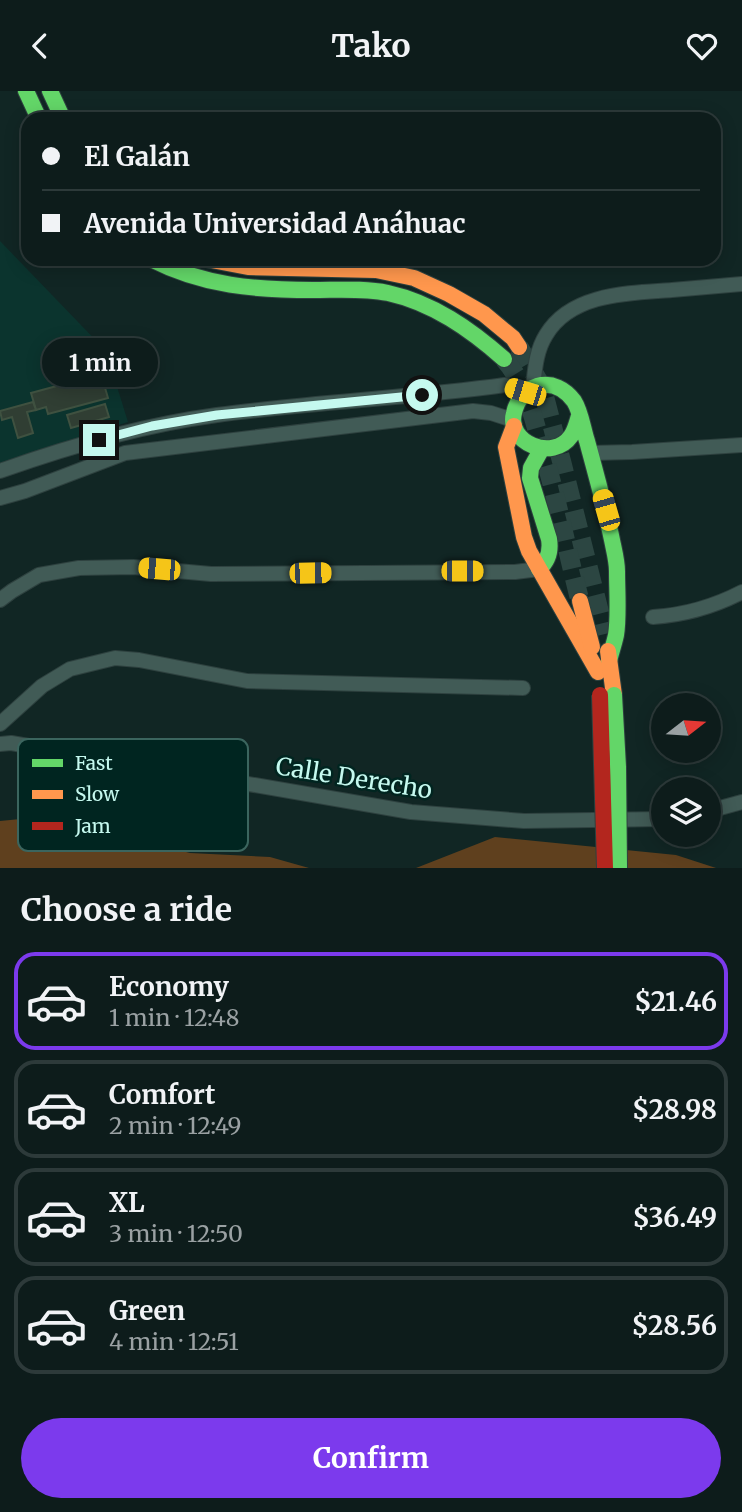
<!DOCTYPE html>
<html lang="en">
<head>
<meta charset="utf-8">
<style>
	body { margin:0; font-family:Merriweather,serif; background:#162524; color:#f1f3f6; height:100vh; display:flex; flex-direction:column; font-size:26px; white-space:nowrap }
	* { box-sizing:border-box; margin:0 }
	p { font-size:23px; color:#9aa1a3 }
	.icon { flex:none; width:38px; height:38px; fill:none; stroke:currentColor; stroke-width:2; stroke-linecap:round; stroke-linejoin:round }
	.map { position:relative; height:777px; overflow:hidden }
	.sheet { display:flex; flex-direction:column; background:#0d1c1b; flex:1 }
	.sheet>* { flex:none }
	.top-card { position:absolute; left:21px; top:21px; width:700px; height:154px; border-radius:21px; box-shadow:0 4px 18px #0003,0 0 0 2px #2d3a3a; display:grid; align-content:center; height:154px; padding:0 21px; background:#0d1c1b }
	.needle { width:46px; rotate:73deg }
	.buttons { position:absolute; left:651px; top:602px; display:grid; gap:14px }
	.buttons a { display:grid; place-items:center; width:70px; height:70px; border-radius:50%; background:#0d1c1b; box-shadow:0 4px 18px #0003,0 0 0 2px #2d3a3a; font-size:35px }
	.end { position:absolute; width:32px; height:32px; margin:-16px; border:9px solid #c5f9ef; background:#111; box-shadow:0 0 0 4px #111 }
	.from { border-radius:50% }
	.bubble { position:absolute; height:49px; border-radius:24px; background:#0d1c1b; box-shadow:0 4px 18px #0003,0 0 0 2px #2d3a3a; font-size:23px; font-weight:700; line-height:49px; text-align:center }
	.car { position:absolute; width:21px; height:42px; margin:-21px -10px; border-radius:9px; box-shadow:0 0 5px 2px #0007; background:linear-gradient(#f5c518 24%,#345 0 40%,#f5c518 0 76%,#345 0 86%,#f5c518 0) }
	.top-card b { display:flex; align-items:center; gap:24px; height:66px; font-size:26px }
	.top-card b+b { border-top:2px solid #2d3a3a }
	.top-card i { width:18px; height:18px; background:#f1f3f6 }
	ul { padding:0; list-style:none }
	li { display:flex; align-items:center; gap:21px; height:98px; margin:0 14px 10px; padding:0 7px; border:4px solid #2d3a3a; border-radius:21px }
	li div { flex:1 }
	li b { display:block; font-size:26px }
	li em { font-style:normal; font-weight:700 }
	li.current { border-color:#7c3aed }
	li>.icon { width:63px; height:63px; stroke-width:1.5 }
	h2 { padding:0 21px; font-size:32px; line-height:84px }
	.cta { display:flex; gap:14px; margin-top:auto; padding:14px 21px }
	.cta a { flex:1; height:80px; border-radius:42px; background:#7c3aed; color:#fff; font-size:28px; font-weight:700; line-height:80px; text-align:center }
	header { display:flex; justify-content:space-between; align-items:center; height:91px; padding:0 21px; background:#0d1c1b; font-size:32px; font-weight:700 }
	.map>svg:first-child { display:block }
	.built { fill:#0b342e }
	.green { fill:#5f401e }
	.building { fill:#303e33; stroke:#3f5140; stroke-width:2 }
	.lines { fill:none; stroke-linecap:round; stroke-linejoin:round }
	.secondary-tunnel { stroke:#2c4642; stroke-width:19; stroke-dasharray:19 10; stroke-linecap:butt }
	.street-casing { stroke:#2e413f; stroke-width:16 }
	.fast-casing { stroke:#2e413f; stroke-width:18 }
	.slow-casing { stroke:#2e413f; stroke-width:18 }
	.street { stroke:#415b56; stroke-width:14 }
	.fast { stroke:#63d668; stroke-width:16 }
	.slow { stroke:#ff974d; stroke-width:16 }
	.fast-bridge-casing { stroke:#2e413f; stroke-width:18; stroke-linecap:butt }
	.jam-bridge-casing { stroke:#2e413f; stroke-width:18; stroke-linecap:butt }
	.fast-bridge { stroke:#63d668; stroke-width:16 }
	.jam-bridge { stroke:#b3261e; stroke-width:16 }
	.route { stroke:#c5f9ef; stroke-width:9 }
	.labels { text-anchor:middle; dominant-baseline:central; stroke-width:5; stroke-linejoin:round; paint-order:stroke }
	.street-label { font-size:24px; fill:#c5f9ef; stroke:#002520 }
	.key { fill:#002520; stroke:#3b655e; stroke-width:2 }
	.key-label { font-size:19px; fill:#c5f9ef }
</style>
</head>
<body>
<header><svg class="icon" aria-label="back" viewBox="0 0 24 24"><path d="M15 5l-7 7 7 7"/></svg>Tako<svg class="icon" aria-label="heart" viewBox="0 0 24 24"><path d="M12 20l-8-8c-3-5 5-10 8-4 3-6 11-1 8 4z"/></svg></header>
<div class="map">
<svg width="742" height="777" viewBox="0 0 742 777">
	<rect width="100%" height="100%" fill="#112624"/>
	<path class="built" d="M0,150l106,110 22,71 -128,41z"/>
	<g class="green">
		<path d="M93,721l42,27 55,14 80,4 39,11h-309v-47z"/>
		<path d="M495,746l181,18 40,13h-300z"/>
	</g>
	<g class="building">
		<path d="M101,283l7,24 -60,16 -2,-7 -10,3 -5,-17z"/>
		<path d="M33,311l3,8 -9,2 6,21 -15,5 -6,-21 -10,3 -2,-9z"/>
		<path d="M105,313l4,13 -38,11 -4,-13z"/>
	</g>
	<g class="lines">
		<g class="secondary-tunnel">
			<path d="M519,256l23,40 20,76 43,171"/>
			<path d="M504,268c22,25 29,57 38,89 15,50 25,102 38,153"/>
		</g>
		<g class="street-casing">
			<g id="street">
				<path d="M533,296c2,-18 3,-36 13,-52 25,-42 83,-42 126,-45 24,-2 47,-4 70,-6"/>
				<path d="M590,362l42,-1 110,-7"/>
				<path d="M0,380c70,-25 143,-46 217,-56 96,-13 192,-17 288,-30l20,7"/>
				<path d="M0,407l25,-7 100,-38 348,-42 18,2 22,7"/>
				<path d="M0,509l12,-9 27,-16 40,-7 54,-1 78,7 304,-2 24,-3"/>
				<path d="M653,526c31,-2 62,-11 89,-25"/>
				<path d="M0,633l42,-38 28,-17 45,-11 24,2 108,21 276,7"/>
				<path d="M0,653l11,-1 400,69 113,9 139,-2"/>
				<path d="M709,720l33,-9"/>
			</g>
		</g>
		<g class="fast-casing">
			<g id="fast">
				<path d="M26,0l13,28"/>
				<path d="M50,0l13,28"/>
				<path d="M151,168c53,27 104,31 162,31 25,0 51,-2 75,3 45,10 82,36 116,66"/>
				<path d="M579,325c-2,6 -4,15 -8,20 -18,26 -65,7 -57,-23 3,-13 11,-23 23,-27 15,-4 28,3 37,15 7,11 9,28 13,40 9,33 18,65 25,99 2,10 5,21 5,31 0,19 2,46 -1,64 -2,9 -5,18 -7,26"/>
				<path d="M539,478c9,-8 12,-18 10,-30l-19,-61 1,-10 10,-18"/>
			</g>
		</g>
		<g class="slow-casing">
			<g id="slow">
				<path d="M206,168l42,8 128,3 38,8 35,16 35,20 29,24 6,9"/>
				<path d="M514,335l-8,21 18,90 5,14 69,121"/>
				<path d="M580,510l12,46"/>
				<path d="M608,560l6,44"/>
			</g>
		</g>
		<use href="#street" class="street"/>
		<use href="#fast" class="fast"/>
		<use href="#slow" class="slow"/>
		<g class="fast-bridge-casing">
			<path id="fast-bridge" d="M614,604l4,72 1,101"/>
		</g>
		<g class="jam-bridge-casing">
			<path id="jam-bridge" d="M600,604l5,173"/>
		</g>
		<use href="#fast-bridge" class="fast-bridge"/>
		<use href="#jam-bridge" class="jam-bridge"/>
	</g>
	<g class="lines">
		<path class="route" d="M99,349l53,-14 65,-11 205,-20"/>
	</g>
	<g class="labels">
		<g class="street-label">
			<text transform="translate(354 687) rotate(9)">Calle Derecho</text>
		</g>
	</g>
	<rect x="18" y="648" width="230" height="112" rx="10" class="key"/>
	<rect x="32" y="668" width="31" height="8" fill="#63d668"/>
	<rect x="32" y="699" width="31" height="9" fill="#ff974d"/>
	<rect x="32" y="731" width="31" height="8" fill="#b3261e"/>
	<g class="key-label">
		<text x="75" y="679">Fast</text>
		<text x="75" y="710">Slow</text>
		<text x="75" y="742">Jam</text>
	</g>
</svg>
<div class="buttons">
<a><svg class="needle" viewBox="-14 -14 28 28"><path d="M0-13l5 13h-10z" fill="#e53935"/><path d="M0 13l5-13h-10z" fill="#9aa1a3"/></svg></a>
<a><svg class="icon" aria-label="layers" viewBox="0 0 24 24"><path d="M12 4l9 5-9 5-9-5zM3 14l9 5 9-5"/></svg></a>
</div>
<i class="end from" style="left:422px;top:304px"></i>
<i class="end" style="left:99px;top:349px"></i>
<div class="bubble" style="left:42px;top:247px;width:116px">1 min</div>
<i class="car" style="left:525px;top:301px;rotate:287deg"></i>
<i class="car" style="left:606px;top:419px;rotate:344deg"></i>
<i class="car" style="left:159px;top:478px;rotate:275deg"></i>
<i class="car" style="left:462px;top:480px;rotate:90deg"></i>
<i class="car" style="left:310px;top:482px;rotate:89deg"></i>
<div class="top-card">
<b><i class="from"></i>El Galán</b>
<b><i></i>Avenida Universidad Anáhuac</b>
</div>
</div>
<section class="sheet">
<h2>Choose a ride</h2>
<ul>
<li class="current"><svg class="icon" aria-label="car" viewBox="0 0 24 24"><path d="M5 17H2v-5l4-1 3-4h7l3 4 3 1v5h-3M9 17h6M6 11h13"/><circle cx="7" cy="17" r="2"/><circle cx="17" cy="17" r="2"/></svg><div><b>Economy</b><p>1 min · 12:48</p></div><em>$21.46</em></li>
<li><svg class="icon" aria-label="car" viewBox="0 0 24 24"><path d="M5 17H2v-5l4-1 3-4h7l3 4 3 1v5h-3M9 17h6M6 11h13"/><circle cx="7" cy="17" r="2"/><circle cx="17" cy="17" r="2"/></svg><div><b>Comfort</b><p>2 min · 12:49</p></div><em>$28.98</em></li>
<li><svg class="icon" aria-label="car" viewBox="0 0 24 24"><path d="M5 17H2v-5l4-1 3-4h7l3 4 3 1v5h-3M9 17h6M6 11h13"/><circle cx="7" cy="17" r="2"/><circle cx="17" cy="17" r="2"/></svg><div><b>XL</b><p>3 min · 12:50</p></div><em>$36.49</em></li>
<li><svg class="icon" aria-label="car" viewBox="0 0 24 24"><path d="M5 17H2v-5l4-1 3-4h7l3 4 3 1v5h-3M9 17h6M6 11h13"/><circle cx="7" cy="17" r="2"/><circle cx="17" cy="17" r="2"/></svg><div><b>Green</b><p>4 min · 12:51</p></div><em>$28.56</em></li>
</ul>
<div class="cta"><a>Confirm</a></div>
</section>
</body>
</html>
